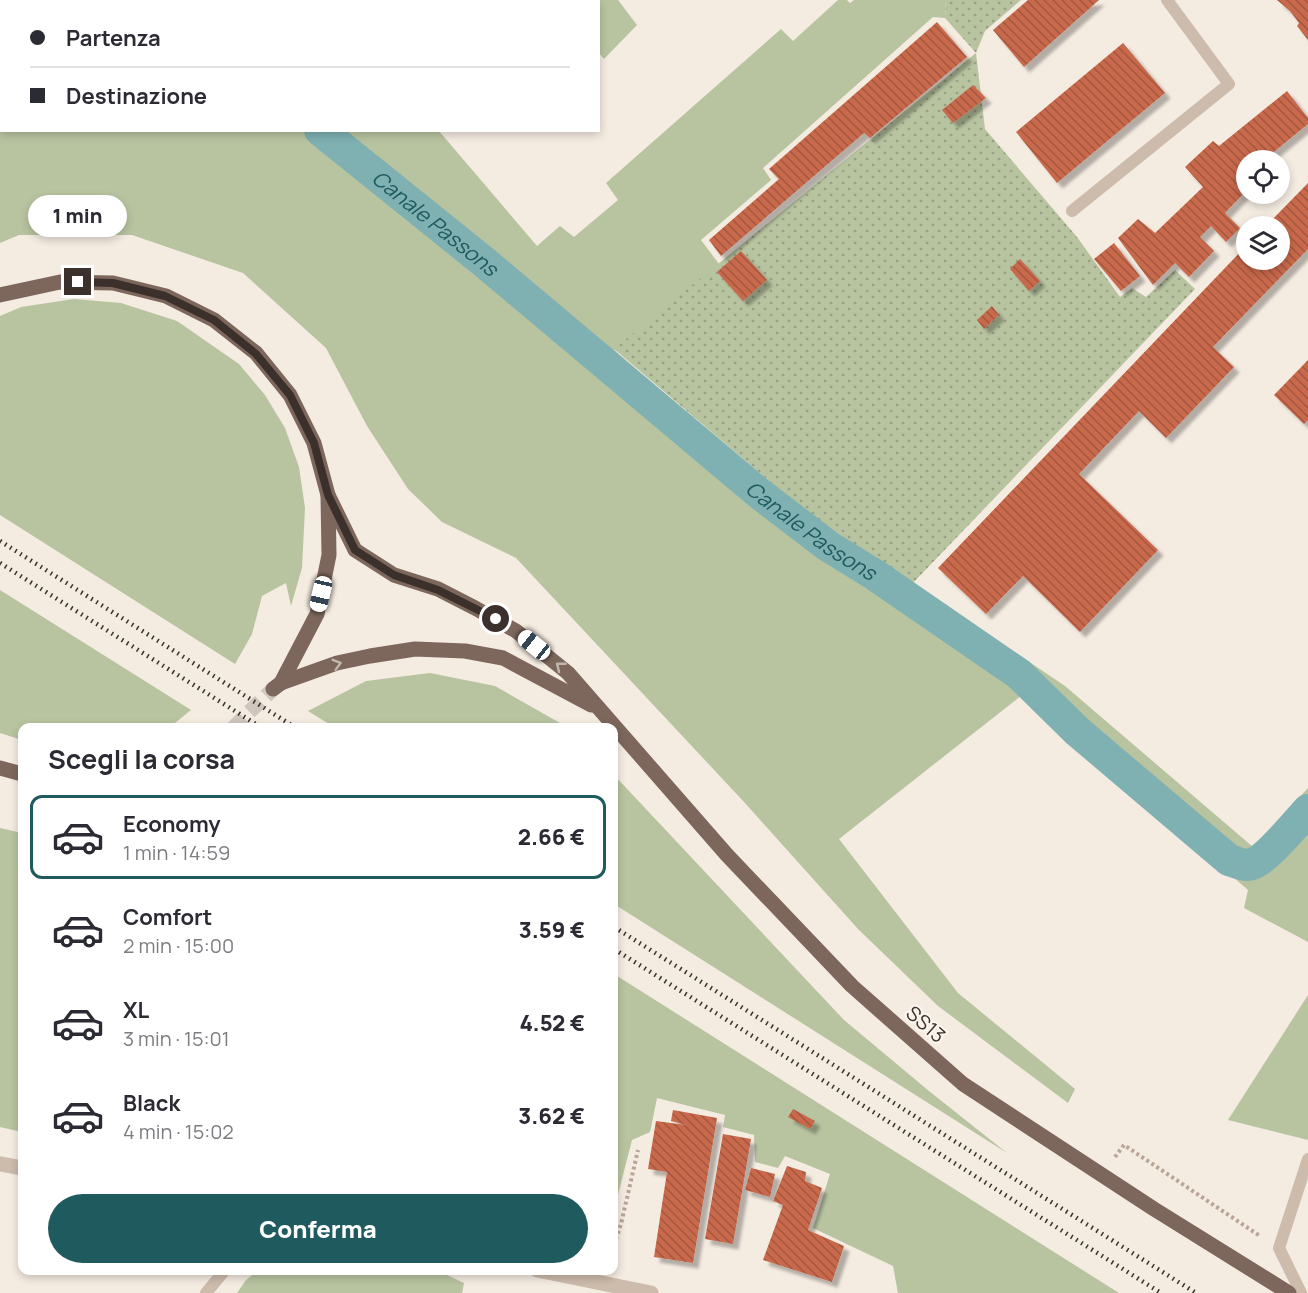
<!DOCTYPE html>
<html lang="it">
<head>
<meta charset="utf-8">
<style>
	body { margin:0; font-family:Manrope,sans-serif; background:#f2f2f3; color:#2b2b33; height:100vh; display:flex; flex-direction:column; font-size:22px; white-space:nowrap }
	* { box-sizing:border-box; margin:0 }
	p { font-size:20px; color:#7c7c81 }
	.icon { flex:none; width:33px; height:33px; fill:none; stroke:currentColor; stroke-width:2; stroke-linecap:round; stroke-linejoin:round }
	.map { position:relative; flex:1; overflow:hidden }
	.side { position:absolute; left:18px; top:723px; width:600px; height:552px; display:flex; flex-direction:column; background:#fff; border-radius:12px; box-shadow:0 3px 9px #0003 }
	.side>* { flex:none }
	.top-card { position:absolute; left:0px; top:0px; width:600px; height:132px; box-shadow:0 3px 9px #0003; display:grid; align-content:center; height:132px; padding:0 30px; background:#fff }
	.tools { position:absolute; left:1236px; top:150px; display:grid; gap:12px }
	.tools a { display:grid; place-items:center; width:54px; height:54px; border-radius:50%; background:#fff; box-shadow:0 3px 9px #0003; font-size:30px }
	.end { position:absolute; width:27px; height:27px; margin:-14px; border:8px solid #3b302b; background:#fff; box-shadow:0 0 0 3px #fff }
	.from { border-radius:50% }
	.bubble { position:absolute; height:42px; border-radius:21px; background:#fff; box-shadow:0 3px 9px #0003; font-size:20px; font-weight:800; line-height:42px; text-align:center }
	.car { position:absolute; width:18px; height:36px; margin:-18px -9px; border-radius:8px; box-shadow:0 0 4px 2px #0007; background:linear-gradient(#fff 24%,#345 0 40%,#fff 0 76%,#345 0 86%,#fff 0) }
	.top-card b { display:flex; align-items:center; gap:21px; height:57px; font-size:22px }
	.top-card b+b { border-top:2px solid #e1e1e2 }
	.top-card i { width:15px; height:15px; background:#2b2b33 }
	ul { padding:0; list-style:none }
	li { display:flex; align-items:center; gap:18px; height:84px; margin:0 12px 9px; padding:0 18px; border:3px solid transparent; border-radius:12px }
	li div { flex:1 }
	li b { display:block; font-size:22px }
	li em { font-style:normal; font-weight:800 }
	li.current { border-color:#1f5a5e }
	li>.icon { width:54px; height:54px; stroke-width:1.5 }
	h2 { padding:0 30px; font-size:27px; line-height:72px }
	.primary-button { display:flex; gap:12px; margin-top:auto; padding:12px 30px }
	.primary-button a { flex:1; height:69px; border-radius:36px; background:#1f5a5e; color:#fff; font-size:24px; font-weight:800; line-height:69px; text-align:center }
	.map>svg:first-child { display:block }
	.grass { fill:#b8c4a0 }
	.park { fill:url(#park-dots) }
	.lines { fill:none; stroke-linecap:round; stroke-linejoin:round }
	.canal { stroke:#7fb0b2; stroke-width:32 }
	.building { fill:url(#building-back-hatch); filter:url(#shadow) }
	.primary-tunnel { stroke:#cfc6bd; stroke-width:15; stroke-dasharray:15 8; stroke-linecap:butt }
	.path { stroke:#b9a596; stroke-width:4; stroke-dasharray:3 3; stroke-linecap:butt }
	.lane { stroke:#cdbbac; stroke-width:12 }
	.street { stroke:#cdbbac; stroke-width:15 }
	.primary { stroke:#7d675c; stroke-width:15 }
	.rail { stroke:#3b302b; stroke-width:4.5; stroke-dasharray:1.5 4.5; stroke-linecap:butt }
	.oneway { stroke:#c2b5ac }
	.route { stroke:#3b302b; stroke-width:8 }
	.labels { text-anchor:middle; dominant-baseline:central; stroke-width:4.5; stroke-linejoin:round; paint-order:stroke }
	.street-label { font-size:20px; fill:#3b302b; stroke:#fbf5ee }
	.water-label { font-size:21px; font-style:italic; fill:#1f5a5e; stroke:#fbf5ee }
</style>
</head>
<body>
<div class="map">
<svg width="1308" height="1293" viewBox="0 0 1308 1293">
	<defs>
		<pattern id="park-dots" width="8" height="8" patternUnits="userSpaceOnUse" patternTransform="scale(1.5)"><rect width="8" height="8" fill="#b8c4a0"/><path d="M2 2h.1M6 6h.1" fill="none" stroke="#97a083" stroke-width="1.8" stroke-linecap="round"/></pattern>
		<pattern id="building-back-hatch" width="6" height="6" patternUnits="userSpaceOnUse" patternTransform="scale(1.5)"><rect width="6" height="6" fill="#c8694b"/><path d="M-1 5l2 2M0 0l6 6M5-1l2 2" fill="none" stroke="#a4573f"/></pattern>
		<filter id="shadow"><feDropShadow dx="5.5" dy="5.5" stdDeviation="1.5" flood-color="#0004"/></filter>
	</defs>
	<rect width="100%" height="100%" fill="#f4ebe1"/>
	<g class="grass">
		<path d="M0,0l182,1 -180,1v128l437,1 98,115 23,-20 14,11 44,-37 -12,-17 175,-154 12,12 45,-41h9l3,3 4,-3h92l-1,18 -12,-1 -170,151 8,12 -70,60 18,24 -105,86 61,54 126,104 264,178 188,161 55,-59v154l-64,-34 4,-18 -226,-195 -183,144 119,154 117,96 -7,14 -130,-97 -80,-77 -113,-126 -229,-245 -74,-36 -34,-33 -41,-63 -41,-78 -83,-75 -111,-38h-113l-19,8z"/>
		<path d="M553,0h65l19,25 -33,34 -5,-6 -1,-51z"/>
		<path d="M74,299l47,4 56,18 62,43 26,31 20,33 14,39 6,41 -3,60 -11,38 -5,-23 -24,13 -10,38 -17,30 -235,-149v-199l21,-9z"/>
		<path d="M0,590l191,120 -21,17 -148,1v12l-22,-7z"/>
		<path d="M430,673l65,13 72,41h-233l-26,-16 58,-30z"/>
		<path d="M614,775l230,245 85,71 78,62 -393,-249z"/>
		<path d="M0,828l22,5v299l-22,-5z"/>
		<path d="M614,974l505,319h-221l-5,-27 -80,-38 17,-54 -45,-18 -7,12 -23,-6 -1,-27 -31,-8 2,-12 -68,-17 -7,34 -18,8 -18,70z"/>
		<path d="M1308,995v145l-80,-20z"/>
		<path d="M258,1270l164,1 25,4 17,8 -2,10h-225l9,-13z"/>
	</g>
	<path class="park" d="M946,0h75l-36,31 -9,22 9,76 92,108 43,60 12,-9 14,9 29,-27 20,19 -283,295 -111,-76 -187,-159 362,-296 -31,-35z"/>
	<g class="lines">
		<g class="canal">
			<path d="M157,0l1,2"/>
			<path id="s1" d="M320,130l164,132 276,232 68,52 47,29 144,99 58,57 152,129c7,2 16,7 23,4 15,-5 45,-42 56,-54"/>
		</g>
	</g>
	<g class="building">
		<path d="M1028,0h71l-75,67 -31,-37z"/>
		<path d="M1277,0h31v40l-11,-14 2,-3 -9,-12z"/>
		<path d="M937,22l30,35 -97,81 -6,-5 -143,123 -12,-16 70,-61 -10,-10z"/>
		<path d="M1123,43l42,50 -108,90 -41,-51z"/>
		<path d="M973,85l13,13 -33,25 -11,-13z"/>
		<path d="M1287,91l21,27v6l-44,36h-18v15l-2,2 2,3v11l-21,22 15,15 -14,14 -15,-16 -11,11 14,14 -25,26 -14,-14 -22,22 -35,-47 20,-19 17,14 48,-46 -18,-20 28,-26 6,5z"/>
		<path d="M1308,183v66l-95,98 21,20 -68,71 -27,-27 -60,63 79,76 -78,82 -57,-56 -37,38 -48,-46 308,-322v14h34v-34h-14z"/>
		<path d="M1114,243l26,33 -19,15 -27,-32z"/>
		<path d="M741,251l26,29 -24,21 -26,-29z"/>
		<path d="M1020,259l20,22 -11,10 -19,-22z"/>
		<path d="M992,306l7,9 -15,14 -7,-9z"/>
		<path d="M1308,360v60l-4,4 -30,-29z"/>
		<path d="M793,1109l22,12 -5,8 -22,-12z"/>
		<path d="M673,1110l44,8 -24,145 -39,-6 13,-85 -19,-3 8,-48 30,4 -15,-4z"/>
		<path d="M723,1134l28,5 -18,105 -28,-5z"/>
		<path d="M787,1166l19,6 -1,9 17,7 -14,42 36,16 -12,36 -69,-22 20,-55 -10,-4z"/>
		<path d="M751,1168l24,6 -5,23 -25,-7z"/>
	</g>
	<g class="lines">
		<path class="primary-tunnel" d="M233,728l40,-39"/>
		<g class="path">
			<path d="M1115,1157l9,-12 136,91"/>
			<path d="M614,1245l7,-21 17,-74"/>
		</g>
		<g class="lane">
			<path d="M1072,211l157,-127 -62,-84"/>
			<path d="M206,1293l19,-23"/>
			<path d="M1301,1293l-22,-45 29,-89"/>
		</g>
		<g class="street">
			<path d="M0,1164l22,4"/>
			<path d="M537,1270l114,23"/>
		</g>
		<g class="primary">
			<path d="M0,295l60,-13 53,1 53,13 48,24 42,33 34,42 24,48 14,52 1,60 -12,59 -36,69 -8,6"/>
			<path d="M328,495l27,55 39,25 44,14 37,19 41,23 52,42 159,182 125,131 111,98 191,125 135,84"/>
			<path d="M281,683l56,-20 33,-7 45,-7 50,2 38,7 88,47"/>
			<path d="M0,768l22,6"/>
		</g>
		<g class="rail">
			<path d="M0,541l296,187"/>
			<path d="M0,563l262,165"/>
			<path d="M614,927l582,366"/>
			<path d="M614,949l547,344"/>
		</g>
	</g>
	<defs><path id="oneway-chevron" d="M-2-3.5L2.5 0L-2 3.5" fill="none" stroke-width="1.6" stroke-linecap="round" stroke-linejoin="round" transform="scale(1.5)"/></defs>
	<g class="oneway">
		<use href="#oneway-chevron" transform="translate(337 664) rotate(-16)"/>
		<use href="#oneway-chevron" transform="translate(560 666) rotate(-141)"/>
	</g>
	<g class="lines">
		<path class="route" d="M78,282l35,1 52,13 49,24 42,34 34,41 24,48 14,52 27,55 39,25 44,15 58,29"/>
	</g>
	<g class="labels">
		<g class="street-label">
			<text transform="translate(926 1024) rotate(41)">SS13</text>
		</g>
		<g class="water-label">
			<text stroke="none"><textPath href="#s1" startOffset="148">Canale Passons</textPath></text>
			<text stroke="none"><textPath href="#s1" startOffset="634">Canale Passons</textPath></text>
		</g>
	</g>
</svg>
<div class="tools">
<a><svg class="icon" aria-label="locate" viewBox="0 0 24 24"><circle cx="12" cy="12" r="6"/><path d="M12 2v4M12 18v4M2 12h4M18 12h4"/></svg></a>
<a><svg class="icon" aria-label="layers" viewBox="0 0 24 24"><path d="M12 4l9 5-9 5-9-5zM3 14l9 5 9-5"/></svg></a>
</div>
<i class="end from" style="left:496px;top:619px"></i>
<i class="end" style="left:78px;top:282px"></i>
<div class="bubble" style="left:28px;top:195px;width:99px">1 min</div>
<i class="car" style="left:321px;top:594px;rotate:193deg"></i>
<i class="car" style="left:534px;top:645px;rotate:309deg"></i>
<div class="top-card">
<b><i class="from"></i>Partenza</b>
<b><i></i>Destinazione</b>
</div>
<section class="side">
<h2>Scegli la corsa</h2>
<ul>
<li class="current"><svg class="icon" aria-label="car" viewBox="0 0 24 24"><path d="M5 17H2v-5l4-1 3-4h7l3 4 3 1v5h-3M9 17h6M6 11h13"/><circle cx="7" cy="17" r="2"/><circle cx="17" cy="17" r="2"/></svg><div><b>Economy</b><p>1 min · 14:59</p></div><em>2.66 €</em></li>
<li><svg class="icon" aria-label="car" viewBox="0 0 24 24"><path d="M5 17H2v-5l4-1 3-4h7l3 4 3 1v5h-3M9 17h6M6 11h13"/><circle cx="7" cy="17" r="2"/><circle cx="17" cy="17" r="2"/></svg><div><b>Comfort</b><p>2 min · 15:00</p></div><em>3.59 €</em></li>
<li><svg class="icon" aria-label="car" viewBox="0 0 24 24"><path d="M5 17H2v-5l4-1 3-4h7l3 4 3 1v5h-3M9 17h6M6 11h13"/><circle cx="7" cy="17" r="2"/><circle cx="17" cy="17" r="2"/></svg><div><b>XL</b><p>3 min · 15:01</p></div><em>4.52 €</em></li>
<li><svg class="icon" aria-label="car" viewBox="0 0 24 24"><path d="M5 17H2v-5l4-1 3-4h7l3 4 3 1v5h-3M9 17h6M6 11h13"/><circle cx="7" cy="17" r="2"/><circle cx="17" cy="17" r="2"/></svg><div><b>Black</b><p>4 min · 15:02</p></div><em>3.62 €</em></li>
</ul>
<div class="primary-button"><a>Conferma</a></div>
</section>
</div>
</body>
</html>
